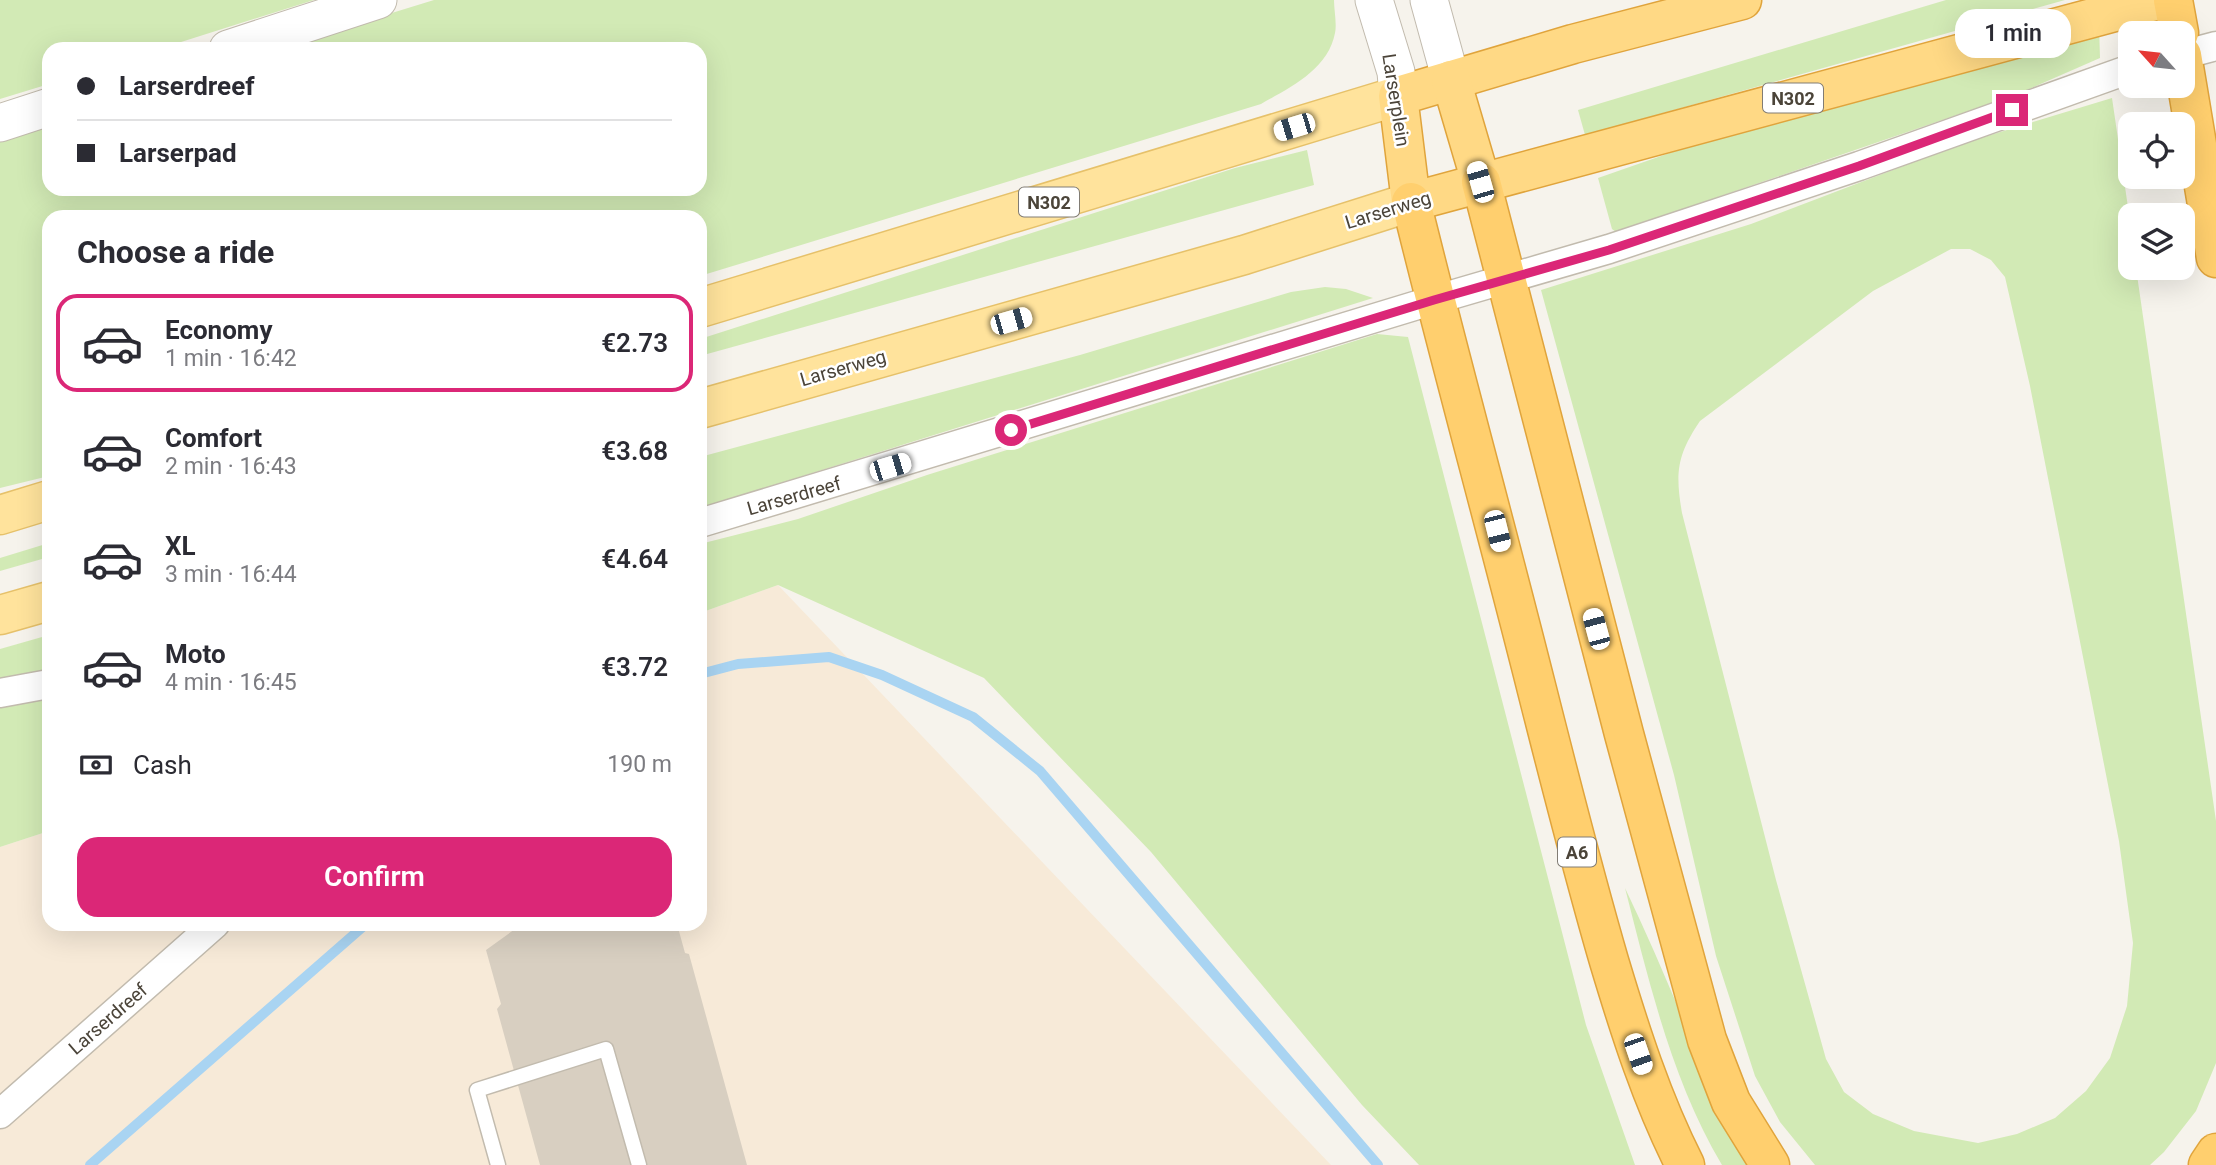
<!DOCTYPE html>
<html lang="en">
<head>
<meta charset="utf-8">
<style>
	body { margin:0; font-family:Roboto,sans-serif; background:#f7f7f7; color:#2b2b33; height:100vh; display:flex; flex-direction:column; font-size:26px; white-space:nowrap }
	* { box-sizing:border-box; margin:0 }
	p { font-size:23px; color:#7c7c81 }
	.icon { flex:none; width:38px; height:38px; fill:none; stroke:currentColor; stroke-width:2; stroke-linecap:round; stroke-linejoin:round }
	.map { position:relative; flex:1; overflow:hidden }
	.drawer { position:absolute; left:42px; top:210px; width:665px; height:721px; display:flex; flex-direction:column; background:#fff; border-radius:21px; box-shadow:0 7px 28px #0002 }
	.drawer>* { flex:none }
	.banner { position:absolute; left:42px; top:42px; width:665px; height:154px; border-radius:21px; box-shadow:0 7px 28px #0002; display:grid; align-content:center; height:154px; padding:0 35px; background:#fff }
	.needle { width:46px; rotate:297deg }
	.buttons { position:absolute; left:2118px; top:21px; display:grid; gap:14px }
	.buttons a { display:grid; place-items:center; width:77px; height:77px; border-radius:14px; background:#fff; box-shadow:0 7px 28px #0002; font-size:35px }
	.end { position:absolute; width:32px; height:32px; margin:-16px; border:9px solid #db2777; background:#fff; box-shadow:0 0 0 4px #fff }
	.from { border-radius:50% }
	.bubble { position:absolute; height:49px; border-radius:21px; background:#fff; box-shadow:0 7px 28px #0002; font-size:23px; font-weight:600; line-height:49px; text-align:center }
	.car { position:absolute; width:21px; height:42px; margin:-21px -10px; border-radius:9px; box-shadow:0 0 5px 2px #0007; background:linear-gradient(#fff 24%,#345 0 40%,#fff 0 76%,#345 0 86%,#fff 0) }
	.banner b { display:flex; align-items:center; gap:24px; height:66px; font-size:26px }
	.banner b+b { border-top:2px solid #e1e1e2 }
	.banner i { width:18px; height:18px; background:#2b2b33 }
	ul { padding:0; list-style:none }
	li { display:flex; align-items:center; gap:21px; height:98px; margin:0 14px 10px; padding:0 21px; border:4px solid transparent; border-radius:21px }
	li div { flex:1 }
	li b { display:block; font-size:26px }
	li em { font-style:normal; font-weight:600 }
	li.selected { border-color:#db2777 }
	li>.icon { width:63px; height:63px; stroke-width:1.5 }
	h2 { padding:0 35px; font-size:32px; line-height:84px }
	.pay { display:flex; align-items:center; gap:18px; height:77px; padding:0 35px; font-size:26px }
	.pay p { margin-inline-start:auto }
	.primary-button { display:flex; gap:14px; margin-top:auto; padding:14px 35px }
	.primary-button a { flex:1; height:80px; border-radius:21px; background:#db2777; color:#fff; font-size:28px; font-weight:600; line-height:80px; text-align:center }
	.map>svg:first-child { display:block }
	.commercial { fill:#f7ead8 }
	.green { fill:#d2eab5; fill-rule:evenodd }
	.lines { fill:none; stroke-linecap:round; stroke-linejoin:round }
	.stream { stroke:#a9d4f2; stroke-width:10 }
	.building { fill:#d8cfc1 }
	.service-casing { stroke:#c2bbae; stroke-width:17 }
	.minor-casing { stroke:#c2bbae; stroke-width:31 }
	.tertiary-casing { stroke:#c2bbae; stroke-width:39 }
	.primary-casing { stroke:#e6c16a; stroke-width:41 }
	.trunk-casing { stroke:#e0a43c; stroke-width:41 }
	.motorway-casing { stroke:#e0a43c; stroke-width:41 }
	.service { stroke:#fff; stroke-width:14 }
	.minor { stroke:#fff; stroke-width:28 }
	.tertiary { stroke:#fff; stroke-width:37 }
	.primary { stroke:#ffe39c; stroke-width:38 }
	.trunk { stroke:#ffd985; stroke-width:38 }
	.motorway { stroke:#ffcf6e; stroke-width:38 }
	.route { stroke:#db2777; stroke-width:9 }
	.labels { text-anchor:middle; dominant-baseline:central; stroke-width:5; stroke-linejoin:round; paint-order:stroke }
	.shield { fill:#fff; stroke:#817c74; stroke-width:2 }
	.shield-label { font-size:18px; font-weight:bold; fill:#4b4439 }
	.street-label { font-size:19px; fill:#4b4439; stroke:#fff }
</style>
</head>
<body>
<div class="map">
<svg width="2216" height="1165" viewBox="0 0 2216 1165">
	<rect width="100%" height="100%" fill="#f6f3ec"/>
	<path class="commercial" d="M778,585l553,580h-1331v-318l49,-16v93h651v-311z"/>
	<g class="green">
		<path d="M0,0h314l-155,49h-110v35l-49,15z"/>
		<path d="M434,0h900c0,10 3,24 1,33 -7,37 -46,55 -74,71l-561,172v-59h-651v259l-49,12v-349l49,-16v66h651v-140h-425z"/>
		<path d="M1946,0h119l-480,135 -7,-25z"/>
		<path d="M2099,26l1,32 -82,36 -402,138 -4,-3 -14,-51 86,-30 183,-51z"/>
		<path d="M2112,98l18,123v47h6l80,553v242l-20,48 -32,41 -14,13h-335l-35,-43 -25,-46 -39,-120 -42,-181 -133,-485 210,-66 210,-80zM1951,249h19l21,11 14,17 25,109 89,455 14,102 -6,63 -17,52 -24,33 -31,27 -38,16 -39,9 -64,-12 -41,-17 -29,-22 -18,-33 -50,-179 -94,-367c-7,-40 -5,-58 18,-92l173,-130z"/>
		<path d="M1307,150l7,35 -614,171v-17l535,-171z"/>
		<path d="M1325,287l21,2 27,9 -673,210v-51l380,-102 211,-63z"/>
		<path d="M1377,334l31,3 178,688 49,140h-216l-57,-60 -211,-253 -167,-174 -206,-93 -78,28v-69l98,-25 129,-44z"/>
		<path d="M49,543v14l-49,14v-13z"/>
		<path d="M49,635v35l-49,10v-31z"/>
		<path d="M49,698v133l-49,16v-140z"/>
		<path d="M1625,888c44,91 78,187 125,277h-28c-50,-84 -73,-183 -97,-277z"/>
	</g>
	<g class="lines">
		<g class="stream">
			<path d="M700,674l38,-10 91,-7 53,18 91,42 67,54 338,394"/>
			<path d="M90,1165l276,-241"/>
		</g>
	</g>
	<path class="building" d="M522,924h155l8,29 4,1 58,211h-207l-43,-156 4,-5 -15,-54z"/>
	<g class="lines">
		<g class="service-casing">
			<path id="service" d="M498,1165l-21,-75 129,-41 33,116"/>
		</g>
		<g class="minor-casing">
			<g id="minor">
				<path d="M2182,55l34,-9"/>
				<path d="M700,523l734,-223 175,-51 250,-83 271,-97"/>
				<path d="M0,693l49,-9"/>
				<path d="M0,1114l215,-190"/>
			</g>
		</g>
		<g class="tertiary-casing">
			<g id="tertiary">
				<path d="M1374,0l22,72 2,24"/>
				<path d="M1429,0l22,80"/>
				<path d="M228,49l150,-49"/>
				<path d="M0,123l49,-16"/>
			</g>
		</g>
		<g class="primary-casing">
			<g id="primary">
				<path d="M700,308l698,-212"/>
				<path d="M700,409l544,-154 167,-53"/>
				<path d="M0,515l49,-15"/>
				<path d="M0,615l49,-14"/>
			</g>
		</g>
		<g class="trunk-casing">
			<g id="trunk">
				<path d="M1742,0l-169,44 -175,52 13,106 748,-202"/>
				<path d="M1451,80l30,102"/>
			</g>
		</g>
		<g class="motorway-casing">
			<g id="motorway">
				<path d="M2173,0l6,33"/>
				<path d="M2182,55l34,203"/>
				<path d="M1481,182l143,552 83,306 24,62 39,63"/>
				<path d="M1411,202c40,163 85,325 126,488 23,91 46,182 72,271 21,70 43,139 76,204"/>
				<path d="M2208,1165l8,-12"/>
			</g>
		</g>
		<use href="#service" class="service"/>
		<use href="#minor" class="minor"/>
		<use href="#tertiary" class="tertiary"/>
		<use href="#primary" class="primary"/>
		<use href="#trunk" class="trunk"/>
		<use href="#motorway" class="motorway"/>
	</g>
	<g class="lines">
		<path class="route" d="M1011,430l423,-130 175,-50 250,-84 153,-56"/>
	</g>
	<g class="labels">
		<g class="shield">
			<rect x="1763" y="83.5" width="60" height="29" rx="5"/>
			<rect x="1019" y="187.5" width="60" height="29" rx="5"/>
			<rect x="1558" y="837.5" width="38" height="29" rx="5"/>
		</g>
		<g class="shield-label">
			<text x="1793" y="98">N302</text>
			<text x="1049" y="202">N302</text>
			<text x="1577" y="852">A6</text>
		</g>
		<g class="street-label">
			<text transform="translate(1396 100) rotate(81)">Larserplein</text>
			<text transform="translate(1388 210) rotate(-17)">Larserweg</text>
			<text transform="translate(843 368) rotate(-16)">Larserweg</text>
			<text transform="translate(794 496) rotate(-16)">Larserdreef</text>
			<text transform="translate(108 1019) rotate(-41)">Larserdreef</text>
		</g>
	</g>
</svg>
<div class="buttons">
<a><svg class="needle" viewBox="-14 -14 28 28"><path d="M0-13l5 13h-10z" fill="#e53935"/><path d="M0 13l5-13h-10z" fill="#7c7c81"/></svg></a>
<a><svg class="icon" aria-label="locate" viewBox="0 0 24 24"><circle cx="12" cy="12" r="6"/><path d="M12 2v4M12 18v4M2 12h4M18 12h4"/></svg></a>
<a><svg class="icon" aria-label="layers" viewBox="0 0 24 24"><path d="M12 4l9 5-9 5-9-5zM3 14l9 5 9-5"/></svg></a>
</div>
<i class="end from" style="left:1011px;top:430px"></i>
<i class="end" style="left:2012px;top:110px"></i>
<div class="bubble" style="left:1955px;top:9px;width:116px">1 min</div>
<i class="car" style="left:1294px;top:127px;rotate:253deg"></i>
<i class="car" style="left:1480px;top:182px;rotate:344deg"></i>
<i class="car" style="left:1011px;top:321px;rotate:74deg"></i>
<i class="car" style="left:890px;top:467px;rotate:73deg"></i>
<i class="car" style="left:1497px;top:531px;rotate:166deg"></i>
<i class="car" style="left:1596px;top:629px;rotate:345deg"></i>
<i class="car" style="left:1638px;top:1054px;rotate:161deg"></i>
<div class="banner">
<b><i class="from"></i>Larserdreef</b>
<b><i></i>Larserpad</b>
</div>
<section class="drawer">
<h2>Choose a ride</h2>
<ul>
<li class="selected"><svg class="icon" aria-label="car" viewBox="0 0 24 24"><path d="M5 17H2v-5l4-1 3-4h7l3 4 3 1v5h-3M9 17h6M6 11h13"/><circle cx="7" cy="17" r="2"/><circle cx="17" cy="17" r="2"/></svg><div><b>Economy</b><p>1 min · 16:42</p></div><em>€2.73</em></li>
<li><svg class="icon" aria-label="car" viewBox="0 0 24 24"><path d="M5 17H2v-5l4-1 3-4h7l3 4 3 1v5h-3M9 17h6M6 11h13"/><circle cx="7" cy="17" r="2"/><circle cx="17" cy="17" r="2"/></svg><div><b>Comfort</b><p>2 min · 16:43</p></div><em>€3.68</em></li>
<li><svg class="icon" aria-label="car" viewBox="0 0 24 24"><path d="M5 17H2v-5l4-1 3-4h7l3 4 3 1v5h-3M9 17h6M6 11h13"/><circle cx="7" cy="17" r="2"/><circle cx="17" cy="17" r="2"/></svg><div><b>XL</b><p>3 min · 16:44</p></div><em>€4.64</em></li>
<li><svg class="icon" aria-label="car" viewBox="0 0 24 24"><path d="M5 17H2v-5l4-1 3-4h7l3 4 3 1v5h-3M9 17h6M6 11h13"/><circle cx="7" cy="17" r="2"/><circle cx="17" cy="17" r="2"/></svg><div><b>Moto</b><p>4 min · 16:45</p></div><em>€3.72</em></li>
</ul>
<div class="pay"><svg class="icon" aria-label="cash" viewBox="0 0 24 24"><path d="M3 7h18v10H3z"/><circle cx="12" cy="12" r="2"/></svg>Cash<p>190 m</p></div>
<div class="primary-button"><a>Confirm</a></div>
</section>
</div>
</body>
</html>
